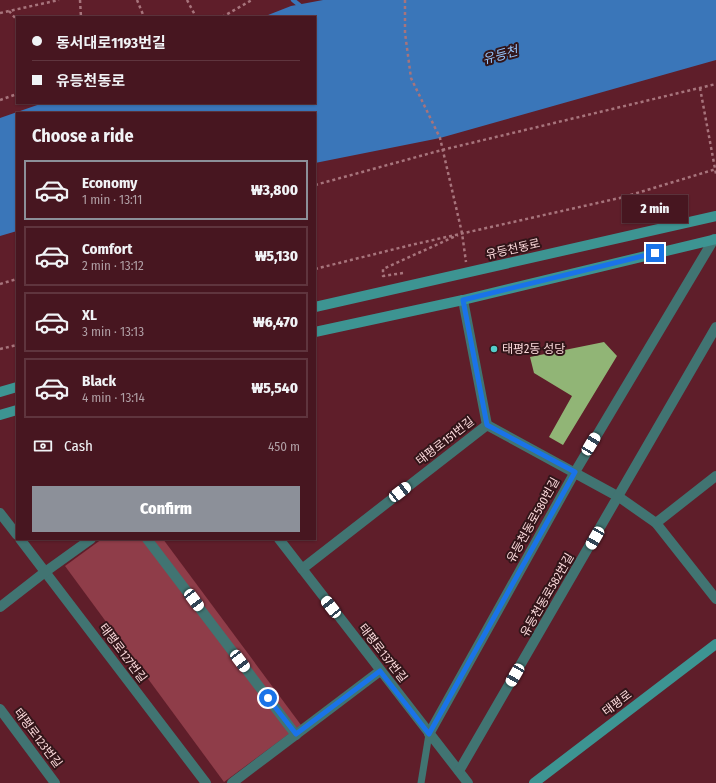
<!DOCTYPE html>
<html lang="en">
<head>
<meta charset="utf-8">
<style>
	body { margin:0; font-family:"Fira Sans Condensed","Noto Sans KR",sans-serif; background:#51232d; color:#f1f3f6; height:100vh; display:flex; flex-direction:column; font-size:15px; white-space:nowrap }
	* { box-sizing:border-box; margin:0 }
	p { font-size:13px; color:#b09fa5 }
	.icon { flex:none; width:22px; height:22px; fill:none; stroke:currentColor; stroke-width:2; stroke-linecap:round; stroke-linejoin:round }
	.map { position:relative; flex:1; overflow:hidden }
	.drawer { position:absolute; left:16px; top:112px; width:300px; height:428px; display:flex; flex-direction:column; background:#471620; border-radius:0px; box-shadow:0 1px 3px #0004,0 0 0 1px #5f353e }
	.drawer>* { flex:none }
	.hud { position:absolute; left:16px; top:16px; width:300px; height:88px; border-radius:0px; box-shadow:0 1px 3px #0004,0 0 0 1px #5f353e; display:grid; align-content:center; height:88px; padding:0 16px; background:#471620 }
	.end { position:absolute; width:18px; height:18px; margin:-9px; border:5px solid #1a73e8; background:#fff; box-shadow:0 0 0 2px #fff }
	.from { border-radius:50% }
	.bubble { position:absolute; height:28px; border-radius:0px; background:#471620; box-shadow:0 1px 3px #0004,0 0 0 1px #5f353e; font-size:13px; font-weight:800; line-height:28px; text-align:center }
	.car { position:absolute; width:12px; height:24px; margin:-12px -6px; border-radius:5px; box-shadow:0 0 3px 1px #0007; background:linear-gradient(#fff 24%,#345 0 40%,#fff 0 76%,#345 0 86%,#fff 0) }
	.hud b { display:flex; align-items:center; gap:14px; height:38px; font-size:15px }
	.hud b+b { border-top:1px solid #5f353e }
	.hud i { width:10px; height:10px; background:#f1f3f6 }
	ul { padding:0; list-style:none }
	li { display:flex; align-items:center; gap:12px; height:60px; margin:0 8px 6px; padding:0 8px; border:2px solid #5f353e; border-radius:0px }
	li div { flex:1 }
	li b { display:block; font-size:15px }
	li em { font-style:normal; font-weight:800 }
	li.selected { border-color:#8c9099 }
	li>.icon { width:36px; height:36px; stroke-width:1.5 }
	h2 { padding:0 16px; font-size:18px; line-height:48px }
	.pay { display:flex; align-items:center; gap:10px; height:44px; padding:0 16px; font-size:15px }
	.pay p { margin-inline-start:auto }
	.primary-button { display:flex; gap:8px; margin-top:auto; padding:8px 16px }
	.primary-button a { flex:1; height:46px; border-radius:0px; background:#8c9099; color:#fff; font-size:16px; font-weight:800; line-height:46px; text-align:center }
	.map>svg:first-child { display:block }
	.green { fill:#8f3d49 }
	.water { fill:#3a76b9 }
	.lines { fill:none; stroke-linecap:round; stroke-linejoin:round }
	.stream { stroke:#3a76b9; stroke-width:4.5 }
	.building { fill:#91b576 }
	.path { stroke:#a7747c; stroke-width:2.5; stroke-dasharray:3 3; stroke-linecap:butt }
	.service { stroke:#417472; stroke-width:7 }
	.minor { stroke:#417472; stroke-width:10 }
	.secondary { stroke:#3d9492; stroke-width:10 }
	.route { stroke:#1a73e8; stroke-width:5 }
	.poi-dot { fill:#53cdca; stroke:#321519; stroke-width:1.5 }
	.labels { text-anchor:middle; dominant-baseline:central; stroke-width:4; stroke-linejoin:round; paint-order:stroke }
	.street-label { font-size:12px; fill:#fbd9db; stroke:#321519 }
	.poi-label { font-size:12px; fill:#fbd9db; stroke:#321519; text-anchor:start }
	.water-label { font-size:13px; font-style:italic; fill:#95c3f9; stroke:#321519 }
</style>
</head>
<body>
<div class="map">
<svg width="716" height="783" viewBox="0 0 716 783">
	<rect width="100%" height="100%" fill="#5f1e2a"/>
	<path class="green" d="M102,539h61l138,186 -77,57 -159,-216z"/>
	<path class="water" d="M323,0h393v60l-276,78 -125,25v-50h-298v118l-17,5v-118l43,-15h272v-86h-52l28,-11z"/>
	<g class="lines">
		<path class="stream" d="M293,0l10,8"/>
	</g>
	<path class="building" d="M604,342l13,14 -54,89 -14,-8 23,-41 -38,-23 -4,-16z"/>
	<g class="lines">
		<g class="path">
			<path d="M80,0l1,17"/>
			<path d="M137,0l7,17"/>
			<path d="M187,0l9,17"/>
			<path d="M405,0v33l6,45 29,60 22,95 4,29"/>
			<path d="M9,11l8,9"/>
			<path d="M0,13l59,-13"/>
			<path d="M222,17l30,-17"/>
			<path d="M700,88l16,86"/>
			<path d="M0,100l17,-6"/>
			<path d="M315,185l127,-35 274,-66"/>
			<path d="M315,269l96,-24 213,-48 92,-28"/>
			<path d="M403,273l-20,3v-7l75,-34"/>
			<path d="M0,284l17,-5"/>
			<path d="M0,349l17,-4"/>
		</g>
		<path class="service" d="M421,783l8,-49"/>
		<g class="minor">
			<path d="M463,300l24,125"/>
			<path d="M0,513l17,22"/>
			<path d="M656,523l60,-47"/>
			<path d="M20,539l186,244"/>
			<path d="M147,539l149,196"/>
			<path d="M279,539l189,244"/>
			<path d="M302,569l185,-144 132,72 37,26 60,76"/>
			<path d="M0,607l45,-35 46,-33"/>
			<path d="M0,709l55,74"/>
			<path d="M429,734l146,-262 139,-233"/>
			<path d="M459,771l257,-444"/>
			<path d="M232,783l148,-112"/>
		</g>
		<g class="secondary">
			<path d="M315,307l401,-91"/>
			<path d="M315,332l148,-32 253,-61"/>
			<path d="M0,392l17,-5"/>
			<path d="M0,415l17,-5"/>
			<path d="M534,783l182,-139"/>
		</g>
	</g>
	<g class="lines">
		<path class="route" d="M268,698l28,36 84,-63 49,63 146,-262 -88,-47 -24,-125 192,-47"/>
	</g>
	<circle class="poi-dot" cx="494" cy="349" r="4"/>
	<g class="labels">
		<g class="street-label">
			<text transform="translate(513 249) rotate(-13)">유등천동로</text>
			<text transform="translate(445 441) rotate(-38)">태평로151번길</text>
			<text transform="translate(533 520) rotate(-61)">유등천동로580번길</text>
			<text transform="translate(547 595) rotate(-60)">유등천동로582번길</text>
			<text transform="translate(123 653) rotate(53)">태평로127번길</text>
			<text transform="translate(383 653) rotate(52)">태평로137번길</text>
			<text transform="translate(617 703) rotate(-37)">태평로</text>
			<text transform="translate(38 738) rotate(53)">태평로123번길</text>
		</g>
		<g class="poi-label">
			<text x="502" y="349">태평2동 성당</text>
		</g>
		<g class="water-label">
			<text transform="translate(500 55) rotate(-15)">유등천</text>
		</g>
	</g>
</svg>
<i class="end from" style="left:268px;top:698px"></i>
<i class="end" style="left:655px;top:253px"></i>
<div class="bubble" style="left:622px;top:195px;width:66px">2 min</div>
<i class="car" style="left:591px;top:444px;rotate:31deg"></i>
<i class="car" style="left:400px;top:492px;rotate:52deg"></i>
<i class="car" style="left:595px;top:538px;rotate:210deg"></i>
<i class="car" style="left:194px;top:600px;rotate:143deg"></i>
<i class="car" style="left:331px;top:607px;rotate:322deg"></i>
<i class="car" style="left:240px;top:661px;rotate:143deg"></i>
<i class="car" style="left:515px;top:675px;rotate:210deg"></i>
<div class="hud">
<b><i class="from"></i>동서대로1193번길</b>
<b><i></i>유등천동로</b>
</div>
<section class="drawer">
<h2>Choose a ride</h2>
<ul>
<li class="selected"><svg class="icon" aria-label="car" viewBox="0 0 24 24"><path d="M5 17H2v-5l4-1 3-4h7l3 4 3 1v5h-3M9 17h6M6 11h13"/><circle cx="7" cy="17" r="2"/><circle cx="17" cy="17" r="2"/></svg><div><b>Economy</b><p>1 min · 13:11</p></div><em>₩3,800</em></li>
<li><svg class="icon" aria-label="car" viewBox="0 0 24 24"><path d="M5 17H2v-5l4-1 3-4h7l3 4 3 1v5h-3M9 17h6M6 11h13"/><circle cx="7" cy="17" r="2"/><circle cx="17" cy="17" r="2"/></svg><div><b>Comfort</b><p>2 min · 13:12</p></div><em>₩5,130</em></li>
<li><svg class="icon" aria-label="car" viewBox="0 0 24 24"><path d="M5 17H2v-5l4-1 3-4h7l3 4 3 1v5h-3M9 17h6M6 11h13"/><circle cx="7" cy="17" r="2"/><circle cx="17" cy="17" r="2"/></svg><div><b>XL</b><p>3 min · 13:13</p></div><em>₩6,470</em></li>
<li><svg class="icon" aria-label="car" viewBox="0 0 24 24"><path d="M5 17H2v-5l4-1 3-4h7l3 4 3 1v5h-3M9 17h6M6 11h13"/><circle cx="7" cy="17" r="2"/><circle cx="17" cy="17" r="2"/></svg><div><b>Black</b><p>4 min · 13:14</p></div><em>₩5,540</em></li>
</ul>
<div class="pay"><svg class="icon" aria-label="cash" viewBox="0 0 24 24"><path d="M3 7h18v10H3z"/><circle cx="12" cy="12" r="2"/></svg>Cash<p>450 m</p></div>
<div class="primary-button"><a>Confirm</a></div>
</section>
</div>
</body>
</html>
